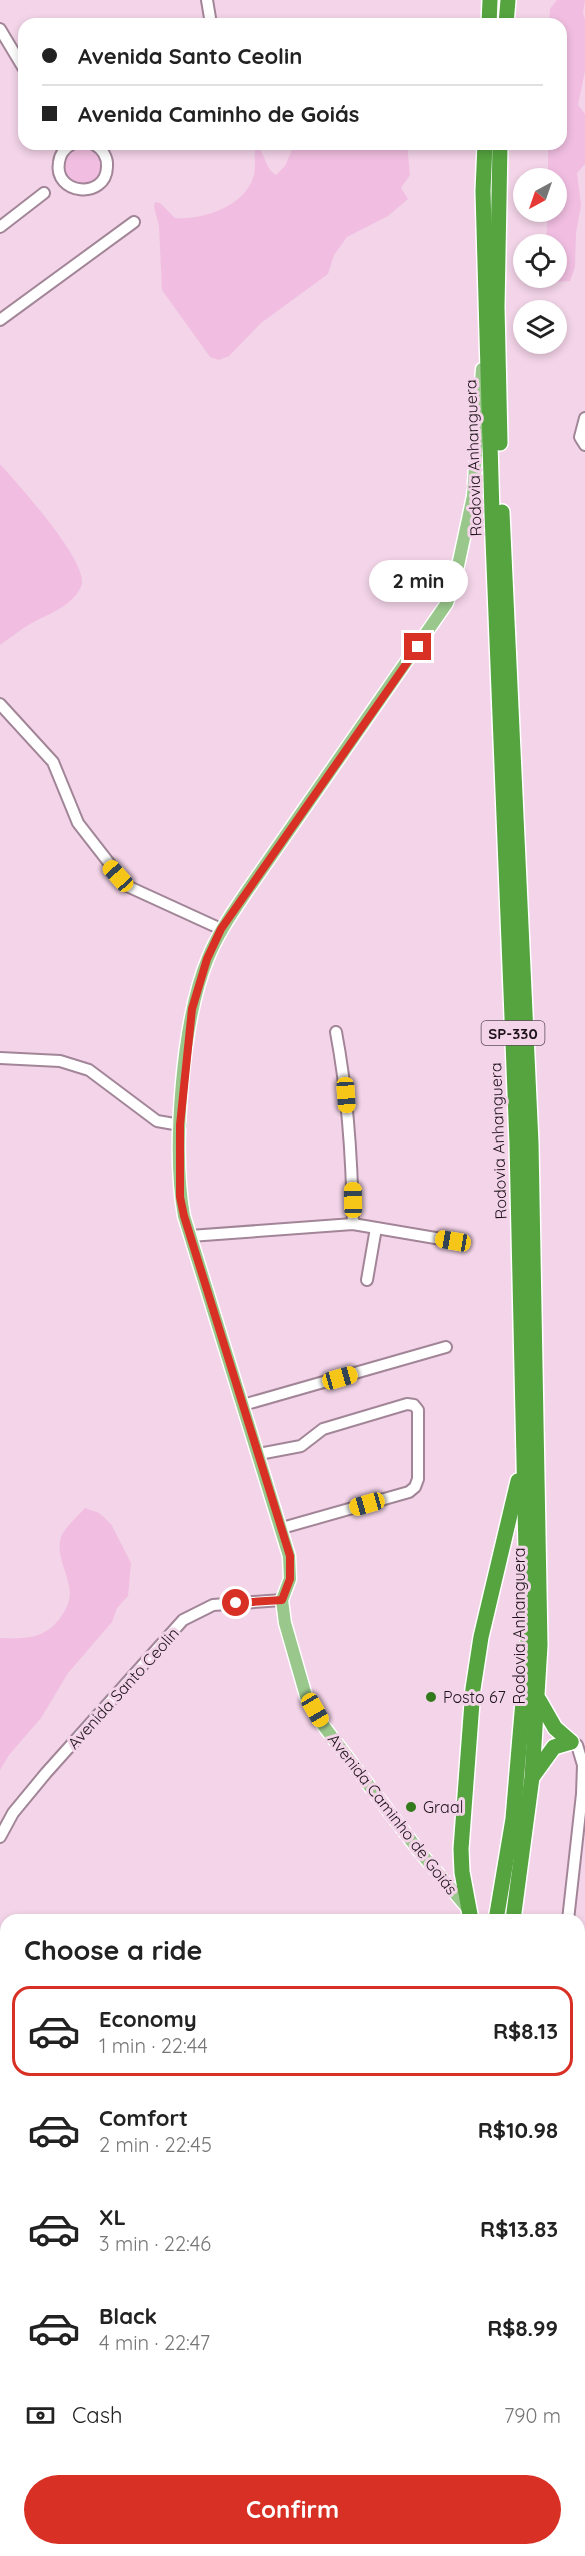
<!DOCTYPE html>
<html lang="en">
<head>
<meta charset="utf-8">
<style>
	body { margin:0; font-family:Quicksand,sans-serif; background:#f2f2f2; color:#222; height:100vh; display:flex; flex-direction:column; font-size:22px; white-space:nowrap }
	* { box-sizing:border-box; margin:0 }
	p { font-size:20px; color:#767676 }
	.icon { flex:none; width:33px; height:33px; fill:none; stroke:currentColor; stroke-width:2; stroke-linecap:round; stroke-linejoin:round }
	.map { position:relative; flex:1; overflow:hidden }
	.side { position:absolute; left:0px; top:1914px; width:585px; height:642px; display:flex; flex-direction:column; background:#fff; border-radius:18px 18px 0 0; box-shadow:0 3px 9px #0003 }
	.side>* { flex:none }
	.guide { position:absolute; left:18px; top:18px; width:549px; height:132px; border-radius:18px; box-shadow:0 3px 9px #0003; display:grid; align-content:center; height:132px; padding:0 24px; background:#fff }
	.needle { width:39px; rotate:220deg }
	.tools { position:absolute; left:513px; top:168px; display:grid; gap:12px }
	.tools a { display:grid; place-items:center; width:54px; height:54px; border-radius:50%; background:#fff; box-shadow:0 3px 9px #0003; font-size:30px }
	.end { position:absolute; width:27px; height:27px; margin:-14px; border:8px solid #d93025; background:#fff; box-shadow:0 0 0 3px #fff }
	.from { border-radius:50% }
	.bubble { position:absolute; height:42px; border-radius:21px; background:#fff; box-shadow:0 3px 9px #0003; font-size:20px; font-weight:700; line-height:42px; text-align:center }
	.car { position:absolute; width:18px; height:36px; margin:-18px -9px; border-radius:8px; box-shadow:0 0 4px 2px #0007; background:linear-gradient(#f5c518 24%,#345 0 40%,#f5c518 0 76%,#345 0 86%,#f5c518 0) }
	.guide b { display:flex; align-items:center; gap:21px; height:57px; font-size:22px }
	.guide b+b { border-top:2px solid #e0e0e0 }
	.guide i { width:15px; height:15px; background:#222 }
	ul { padding:0; list-style:none }
	li { display:flex; align-items:center; gap:18px; height:90px; margin:0 12px 9px; padding:0 12px; border:3px solid transparent; border-radius:18px }
	li div { flex:1 }
	li b { display:block; font-size:22px }
	li em { font-style:normal; font-weight:700 }
	li.on { border-color:#d93025 }
	li>.icon { width:54px; height:54px; stroke-width:1.5 }
	h2 { padding:0 24px; font-size:27px; line-height:72px }
	.pay { display:flex; align-items:center; gap:15px; height:66px; padding:0 24px; font-size:22px }
	.pay p { margin-inline-start:auto }
	.button { display:flex; gap:12px; margin-top:auto; padding:12px 24px }
	.button a { flex:1; height:69px; border-radius:36px; background:#d93025; color:#fff; font-size:24px; font-weight:700; line-height:69px; text-align:center }
	.map>svg:first-child { display:block }
	.green { fill:#f1bee1 }
	.lines { fill:none; stroke-linecap:round; stroke-linejoin:round }
	.minor-casing { stroke:#a28698; stroke-width:14 }
	.major-casing { stroke:#fff; stroke-width:15 }
	.highway-casing { stroke:#fff; stroke-width:18 }
	.minor { stroke:#fff; stroke-width:10 }
	.major { stroke:#9ac88c; stroke-width:12 }
	.highway { stroke:#56a440; stroke-width:15 }
	.route { stroke:#d93025; stroke-width:8 }
	.poi-dot { fill:#337a1d; stroke:#f3d4e8; stroke-width:2 }
	.labels { text-anchor:middle; dominant-baseline:central; stroke-width:6; stroke-linejoin:round; paint-order:stroke }
	.shield { fill:#f3d4e8; stroke:#5e4d58; stroke-width:1.5 }
	.shield-label { font-size:15px; font-weight:bold; fill:#1e131a }
	.street-label { font-size:16px; fill:#1e131a; stroke:#f3d4e8 }
	.poi-label { font-size:16px; fill:#1e131a; stroke:#f3d4e8; text-anchor:start }
</style>
</head>
<body>
<div class="map">
<svg width="585" height="2556" viewBox="0 0 585 2556">
	<rect width="100%" height="100%" fill="#f3d4e8"/>
	<g class="green">
		<path d="M557,0h28l-2,12 2,8v51l-7,34 7,9v50l-8,9 4,32 -5,28 -1,34 -5,14 -16,1 -4,-4h6v-34h-10l2,-32h8v-34h-8v-34h13v-120h-12l1,-15z"/>
		<path d="M81,144l10,1 13,14 -2,18 -17,11 -20,-11 -4,-16 13,-15z"/>
		<path d="M322,144h85l3,31 -9,13 7,11 -20,17 -41,21 -13,18 -6,19 -67,49 -32,33 -10,4 -9,-3 -48,-67 -3,-64 -5,-19 1,-5 5,1 15,15c28,2 68,-11 78,-40 4,-10 0,-22 3,-33 10,9 9,24 20,30l9,-9 9,-21 24,2z"/>
		<path d="M0,464c16,18 92,101 81,123 -10,20 -33,27 -51,37 -10,6 -20,14 -30,21z"/>
		<path d="M85,1508l14,5 12,11 20,39 -3,33 -11,12 -5,14 -44,51 -27,45 -32,37 -9,15v-132c28,1 48,1 64,-26 5,-9 7,-15 5,-26 -3,-17 -13,-31 -8,-49 4,-10 17,-21 24,-29z"/>
		<path d="M0,2139l6,4v85l-3,-6h-3z"/>
	</g>
	<g class="lines">
		<g class="minor-casing">
			<g id="minor">
				<path d="M207,0l4,24"/>
				<path d="M0,29l24,40"/>
				<path d="M72,144c-7,4 -12,10 -13,18 -6,33 47,38 48,5 1,-10 -5,-18 -13,-23"/>
				<path d="M0,227l44,-34"/>
				<path d="M0,320l134,-98"/>
				<path d="M585,418l-5,19 5,8"/>
				<path d="M0,704l53,58 25,61 49,63 94,43"/>
				<path d="M336,1032c12,63 16,127 17,192"/>
				<path d="M0,1058l60,3 29,9 68,51 23,4"/>
				<path d="M190,1236l163,-12 100,17"/>
				<path d="M367,1280l9,-52"/>
				<path d="M243,1405l203,-58"/>
				<path d="M259,1454l42,-8 22,-17 84,-25 7,1 4,5v69l-3,8 -6,5 -127,36"/>
				<path d="M0,1837l13,-24 33,-40 137,-153 30,-15 69,-5"/>
				<path d="M568,1920l14,-126 1,-29 -6,-20 -6,-3"/>
				<path d="M579,1946l6,3"/>
				<path d="M134,2550l3,6"/>
				<path d="M260,2556l2,-6"/>
			</g>
		</g>
		<g class="major-casing">
			<path id="major" d="M470,1911l-51,-60 -58,-76 -38,-50 -17,-29 -21,-73 -3,-23 8,-21 -1,-23 -105,-340c-12,-67 -2,-196 24,-258 10,-25 25,-46 39,-67l200,-288 9,-28 17,-79 9,-127"/>
		</g>
		<g class="highway-casing">
			<g id="highway">
				<path d="M489,24l1,-24"/>
				<path d="M506,24l2,-24"/>
				<path d="M485,144l-2,47 9,323 25,629 11,499 -15,177 -17,101"/>
				<path d="M500,144l-3,163 3,136"/>
				<path d="M502,512l29,631 9,502 -8,132 -19,143"/>
				<path d="M539,1700l16,28 16,14"/>
				<path d="M533,1776l21,-29 17,-5"/>
				<path d="M471,1920l-9,-48 -1,-23 12,-160 8,-52 37,-156"/>
				<path d="M326,2556l2,-6"/>
				<path d="M347,2556l2,-6"/>
			</g>
		</g>
		<use href="#minor" class="minor"/>
		<use href="#major" class="major"/>
		<use href="#highway" class="highway"/>
	</g>
	<g class="lines">
		<path class="route" d="M236,1603l46,-3 8,-21v-23l-106,-340 -4,-19v-72l12,-116 15,-50 14,-30 197,-282"/>
	</g>
	<g class="poi-dot">
		<circle cx="431" cy="1697" r="6"/>
		<circle cx="411" cy="1807" r="6"/>
	</g>
	<g class="labels">
		<rect class="shield" x="481.5" y="1021" width="63" height="24" rx="4.5"/>
		<g class="shield-label">
			<text x="513" y="1033">SP-330</text>
		</g>
		<g class="street-label">
			<text transform="translate(473 458) rotate(-92)">Rodovia Anhanguera</text>
			<text transform="translate(498 1141) rotate(-92)">Rodovia Anhanguera</text>
			<text transform="translate(519 1626) rotate(-90)">Rodovia Anhanguera</text>
			<text transform="translate(123 1688) rotate(-48)">Avenida Santo Ceolin</text>
			<text transform="translate(393 1814) rotate(52)">Avenida Caminho de Goiás</text>
		</g>
		<g class="poi-label">
			<text x="443" y="1697">Posto 67</text>
			<text x="423" y="1807">Graal</text>
		</g>
	</g>
</svg>
<div class="tools">
<a><svg class="needle" viewBox="-14 -14 28 28"><path d="M0-13l5 13h-10z" fill="#e53935"/><path d="M0 13l5-13h-10z" fill="#767676"/></svg></a>
<a><svg class="icon" aria-label="locate" viewBox="0 0 24 24"><circle cx="12" cy="12" r="6"/><path d="M12 2v4M12 18v4M2 12h4M18 12h4"/></svg></a>
<a><svg class="icon" aria-label="layers" viewBox="0 0 24 24"><path d="M12 4l9 5-9 5-9-5zM3 14l9 5 9-5"/></svg></a>
</div>
<i class="end from" style="left:236px;top:1603px"></i>
<i class="end" style="left:418px;top:647px"></i>
<div class="bubble" style="left:369px;top:560px;width:99px">2 min</div>
<i class="car" style="left:118px;top:876px;rotate:318deg"></i>
<i class="car" style="left:346px;top:1095px;rotate:176deg"></i>
<i class="car" style="left:353px;top:1200px;rotate:359deg"></i>
<i class="car" style="left:453px;top:1241px;rotate:280deg"></i>
<i class="car" style="left:340px;top:1378px;rotate:74deg"></i>
<i class="car" style="left:367px;top:1504px;rotate:254deg"></i>
<i class="car" style="left:315px;top:1710px;rotate:150deg"></i>
<div class="guide">
<b><i class="from"></i>Avenida Santo Ceolin</b>
<b><i></i>Avenida Caminho de Goiás</b>
</div>
<section class="side">
<h2>Choose a ride</h2>
<ul>
<li class="on"><svg class="icon" aria-label="car" viewBox="0 0 24 24"><path d="M5 17H2v-5l4-1 3-4h7l3 4 3 1v5h-3M9 17h6M6 11h13"/><circle cx="7" cy="17" r="2"/><circle cx="17" cy="17" r="2"/></svg><div><b>Economy</b><p>1 min · 22:44</p></div><em>R$8.13</em></li>
<li><svg class="icon" aria-label="car" viewBox="0 0 24 24"><path d="M5 17H2v-5l4-1 3-4h7l3 4 3 1v5h-3M9 17h6M6 11h13"/><circle cx="7" cy="17" r="2"/><circle cx="17" cy="17" r="2"/></svg><div><b>Comfort</b><p>2 min · 22:45</p></div><em>R$10.98</em></li>
<li><svg class="icon" aria-label="car" viewBox="0 0 24 24"><path d="M5 17H2v-5l4-1 3-4h7l3 4 3 1v5h-3M9 17h6M6 11h13"/><circle cx="7" cy="17" r="2"/><circle cx="17" cy="17" r="2"/></svg><div><b>XL</b><p>3 min · 22:46</p></div><em>R$13.83</em></li>
<li><svg class="icon" aria-label="car" viewBox="0 0 24 24"><path d="M5 17H2v-5l4-1 3-4h7l3 4 3 1v5h-3M9 17h6M6 11h13"/><circle cx="7" cy="17" r="2"/><circle cx="17" cy="17" r="2"/></svg><div><b>Black</b><p>4 min · 22:47</p></div><em>R$8.99</em></li>
</ul>
<div class="pay"><svg class="icon" aria-label="cash" viewBox="0 0 24 24"><path d="M3 7h18v10H3z"/><circle cx="12" cy="12" r="2"/></svg>Cash<p>790 m</p></div>
<div class="button"><a>Confirm</a></div>
</section>
</div>
</body>
</html>
